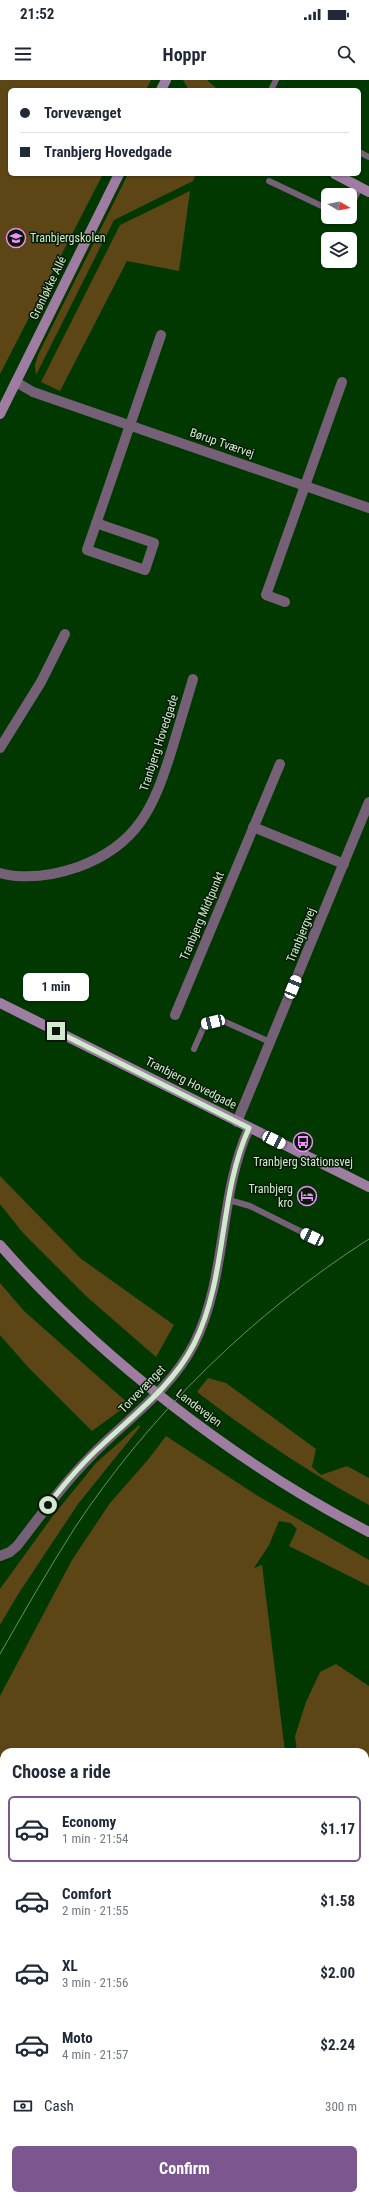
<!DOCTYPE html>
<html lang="en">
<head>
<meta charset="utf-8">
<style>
	body { margin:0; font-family:"Roboto Condensed",sans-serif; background:#f6f6f7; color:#1f2937; height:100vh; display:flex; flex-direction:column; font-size:15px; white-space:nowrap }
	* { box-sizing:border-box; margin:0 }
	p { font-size:13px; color:#747a83 }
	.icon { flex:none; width:22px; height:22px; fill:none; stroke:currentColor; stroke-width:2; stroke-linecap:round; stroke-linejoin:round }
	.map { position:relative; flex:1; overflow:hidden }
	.side { position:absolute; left:0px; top:1668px; width:369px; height:452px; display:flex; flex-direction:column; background:#fff; border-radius:12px 12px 0 0; box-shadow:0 1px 3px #0004 }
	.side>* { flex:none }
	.guide { position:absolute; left:8px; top:8px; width:353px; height:88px; border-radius:6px; box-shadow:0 1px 3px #0004; display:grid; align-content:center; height:88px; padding:0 12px; background:#fff }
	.needle { width:26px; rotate:99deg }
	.fabs { position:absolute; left:321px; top:108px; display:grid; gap:8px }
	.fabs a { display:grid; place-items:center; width:36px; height:36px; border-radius:6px; background:#fff; box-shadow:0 1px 3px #0004; font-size:20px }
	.end { position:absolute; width:18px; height:18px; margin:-9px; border:5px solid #cfebcc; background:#111; box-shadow:0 0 0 2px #111 }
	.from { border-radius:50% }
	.bubble { position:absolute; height:28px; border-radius:6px; background:#fff; box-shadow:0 1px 3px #0004; font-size:13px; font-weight:700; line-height:28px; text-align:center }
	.car { position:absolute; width:12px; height:24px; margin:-12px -6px; border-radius:5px; box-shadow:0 0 3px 1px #0007; background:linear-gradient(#fff 24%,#345 0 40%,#fff 0 76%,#345 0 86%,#fff 0) }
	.guide b { display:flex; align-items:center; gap:14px; height:38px; font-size:15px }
	.guide b+b { border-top:1px solid #e0e1e3 }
	.guide i { width:10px; height:10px; background:#1f2937 }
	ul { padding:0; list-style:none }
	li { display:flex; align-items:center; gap:12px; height:66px; margin:0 8px 6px; padding:0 4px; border:2px solid transparent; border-radius:6px }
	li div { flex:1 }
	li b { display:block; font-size:15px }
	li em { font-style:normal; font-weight:700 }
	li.current { border-color:#7c568f }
	li>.icon { width:36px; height:36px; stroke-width:1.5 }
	h2 { padding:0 12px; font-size:18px; line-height:48px }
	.pay { display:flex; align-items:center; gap:10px; height:44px; padding:0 12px; font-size:15px }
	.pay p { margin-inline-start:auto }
	.button { display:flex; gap:8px; margin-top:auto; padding:8px 12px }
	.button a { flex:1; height:46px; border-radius:6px; background:#7c568f; color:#fff; font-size:16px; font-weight:700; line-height:46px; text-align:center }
	.status { display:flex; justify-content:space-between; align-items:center; height:28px; padding:0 20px; background:#fff; direction:ltr }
	.status svg { height:11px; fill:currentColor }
	header { display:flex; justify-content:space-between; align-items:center; height:52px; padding:0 12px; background:#fff; font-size:18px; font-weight:700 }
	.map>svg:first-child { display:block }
	.green { fill:#5d4615 }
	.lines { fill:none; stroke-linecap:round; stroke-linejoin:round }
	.lane { stroke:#766078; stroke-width:6 }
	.street { stroke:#766078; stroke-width:10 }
	.secondary { stroke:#9f7da3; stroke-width:10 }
	.tram { stroke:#669065; stroke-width:1 }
	.route { stroke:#cfebcc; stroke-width:5 }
	.labels { text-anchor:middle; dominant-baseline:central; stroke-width:3; stroke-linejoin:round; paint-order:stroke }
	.poi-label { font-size:12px; fill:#cfebcc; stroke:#051a04; text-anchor:start }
	.street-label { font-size:12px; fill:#cfebcc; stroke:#051a04 }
</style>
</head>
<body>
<div class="status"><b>21:52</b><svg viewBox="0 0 49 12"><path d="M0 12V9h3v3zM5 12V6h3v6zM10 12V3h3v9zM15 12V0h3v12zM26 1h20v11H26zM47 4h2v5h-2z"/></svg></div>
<header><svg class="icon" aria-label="menu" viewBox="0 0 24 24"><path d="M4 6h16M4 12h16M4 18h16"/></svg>Hoppr<svg class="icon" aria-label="search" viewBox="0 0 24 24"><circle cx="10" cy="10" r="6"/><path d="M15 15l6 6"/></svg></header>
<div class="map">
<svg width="369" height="2120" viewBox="0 0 369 2120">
	<rect width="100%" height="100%" fill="#003800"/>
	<g class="green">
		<path d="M0,0h151l-5,10h-136v84h93l-103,200z"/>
		<path d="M183,0h24l11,10h-29z"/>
		<path d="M128,94h68l-3,7 -79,39 -78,155 -1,-10 3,-10z"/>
		<path d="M190,111l-11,80 -52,-10 -67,130 -19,-9 79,-157z"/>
		<path d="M0,1096l80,82 94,67 -18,32 -70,-61 -63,-63 -23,-29z"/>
		<path d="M0,1203l24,28 105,93 -37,27 -65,-65 -27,-31z"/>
		<path d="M208,1298l18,5 90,66 -4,18 9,8 26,-9 22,12v27c-61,-33 -117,-71 -172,-113z"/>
		<path d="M139,1345l1,2 -62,77 -61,92 -17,29v-36l52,-72 44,-54z"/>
		<path d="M166,1356l92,60 111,64v26l-80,-40 8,-17 -6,-6 -12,-2 -10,24 -15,23 8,-3 23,187h-281v270h-4v-326l72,-136 38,-57 37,-42z"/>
		<path d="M336,1584l33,22v191h-4v-125h-68l-2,-16 11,-34 14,-30z"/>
	</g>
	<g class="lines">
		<g class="lane">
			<path d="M271,10l5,-10"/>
			<path d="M359,72l10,5"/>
			<path d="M269,101l59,28"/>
			<path d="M350,128l10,-21"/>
			<path d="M344,137h2"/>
			<path d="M194,969l11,-25 16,-4 49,22"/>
			<path d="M229,1120l21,6 62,31"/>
			<path d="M60,2120v-4"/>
		</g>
		<g class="street">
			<path d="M16,302l17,10 336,116"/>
			<path d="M96,443l58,20 -9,27 -58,-20 74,-215"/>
			<path d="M285,522l-19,-7 76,-213"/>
			<path d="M0,668l41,-66 24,-48"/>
			<path d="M253,747l91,37"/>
			<path d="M0,793c27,7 52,3 78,-6 60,-22 76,-60 94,-118 7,-23 14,-47 21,-70"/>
			<path d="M175,935l105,-251"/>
			<path d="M237,1042l132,-320"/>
			<path d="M0,1476l10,-4 7,-6c24,-31 47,-63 75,-91 35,-36 78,-64 102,-111 34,-68 24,-148 55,-216"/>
		</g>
		<g class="secondary">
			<path d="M161,10l5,-10"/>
			<path d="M335,94l34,18"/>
			<path d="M0,334l119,-240"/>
			<path d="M0,923l369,184"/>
			<path d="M0,1165c98,112 237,219 369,287"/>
		</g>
		<path class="tram" d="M0,1574c24,-42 48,-84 74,-125 76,-115 179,-216 295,-290"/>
	</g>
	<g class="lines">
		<path class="route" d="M48,1425c17,-22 35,-43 55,-61 33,-31 70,-59 91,-100 34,-68 24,-148 55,-216l-193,-97"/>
	</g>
	<defs>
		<g id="school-ring" transform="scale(1)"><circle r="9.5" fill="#051a04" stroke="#ed8cfa" stroke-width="1.5"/><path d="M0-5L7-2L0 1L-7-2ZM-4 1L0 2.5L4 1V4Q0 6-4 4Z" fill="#ed8cfa"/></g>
		<g id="bus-ring" transform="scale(1)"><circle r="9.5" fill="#051a04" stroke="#ed8cfa" stroke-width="1.5"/><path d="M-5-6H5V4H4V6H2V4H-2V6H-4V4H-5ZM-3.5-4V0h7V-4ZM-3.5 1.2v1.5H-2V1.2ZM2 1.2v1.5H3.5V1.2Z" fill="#ed8cfa"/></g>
		<g id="hotel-ring" transform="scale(1)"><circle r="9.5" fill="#051a04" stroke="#ed8cfa" stroke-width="1.5"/><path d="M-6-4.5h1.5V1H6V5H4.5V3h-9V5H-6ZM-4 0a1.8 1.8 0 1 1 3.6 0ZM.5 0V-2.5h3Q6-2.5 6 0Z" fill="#ed8cfa"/></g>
	</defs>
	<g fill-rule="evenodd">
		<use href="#school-ring" x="16" y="158"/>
		<use href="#bus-ring" x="303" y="1062"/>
		<use href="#hotel-ring" x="307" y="1116"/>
	</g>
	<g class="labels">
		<g class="poi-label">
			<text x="30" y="158">Tranbjergskolen</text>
			<text x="303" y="1082" text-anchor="middle">Tranbjerg Stationsvej</text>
			<text x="293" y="1109" text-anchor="end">Tranbjerg<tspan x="293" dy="14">kro</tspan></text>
		</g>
		<g class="street-label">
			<text transform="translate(48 208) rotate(-64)">Grønløkke Allé</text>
			<text transform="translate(222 363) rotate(19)">Børup Tværvej</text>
			<text transform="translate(159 663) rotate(-72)">Tranbjerg Hovedgade</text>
			<text transform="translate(202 836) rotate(-67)">Tranbjerg Midtpunkt</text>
			<text transform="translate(301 855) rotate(-68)">Tranbjergvej</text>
			<text transform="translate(191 1003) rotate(27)">Tranbjerg Hovedgade</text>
			<text transform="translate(142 1309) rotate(-46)">Torvevænget</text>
			<text transform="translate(199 1328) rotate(37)">Landevejen</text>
		</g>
	</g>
</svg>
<div class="fabs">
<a><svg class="needle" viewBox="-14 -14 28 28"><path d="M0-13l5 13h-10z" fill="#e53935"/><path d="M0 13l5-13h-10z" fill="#747a83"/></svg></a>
<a><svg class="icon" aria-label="layers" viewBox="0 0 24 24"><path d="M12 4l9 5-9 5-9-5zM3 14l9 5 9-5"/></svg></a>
</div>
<i class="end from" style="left:48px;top:1425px"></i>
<i class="end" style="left:56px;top:951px"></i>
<div class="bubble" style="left:23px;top:893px;width:66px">1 min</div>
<i class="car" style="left:293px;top:907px;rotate:22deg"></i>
<i class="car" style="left:213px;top:942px;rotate:257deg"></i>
<i class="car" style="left:274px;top:1060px;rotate:116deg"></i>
<i class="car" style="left:312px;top:1157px;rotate:295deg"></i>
<div class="guide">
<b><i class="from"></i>Torvevænget</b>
<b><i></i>Tranbjerg Hovedgade</b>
</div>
<section class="side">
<h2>Choose a ride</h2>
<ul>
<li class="current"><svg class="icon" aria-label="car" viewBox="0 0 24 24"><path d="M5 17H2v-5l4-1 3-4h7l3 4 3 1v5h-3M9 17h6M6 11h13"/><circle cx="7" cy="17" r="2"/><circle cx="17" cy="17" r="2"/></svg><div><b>Economy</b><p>1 min · 21:54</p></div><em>$1.17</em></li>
<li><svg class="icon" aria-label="car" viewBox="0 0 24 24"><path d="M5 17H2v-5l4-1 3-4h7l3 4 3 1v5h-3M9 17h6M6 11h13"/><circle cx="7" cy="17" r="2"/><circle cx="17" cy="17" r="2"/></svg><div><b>Comfort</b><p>2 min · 21:55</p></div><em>$1.58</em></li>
<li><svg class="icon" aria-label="car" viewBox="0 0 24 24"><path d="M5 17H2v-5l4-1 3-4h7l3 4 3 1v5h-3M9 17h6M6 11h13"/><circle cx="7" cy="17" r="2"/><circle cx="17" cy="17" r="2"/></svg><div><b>XL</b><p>3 min · 21:56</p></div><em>$2.00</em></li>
<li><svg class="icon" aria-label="car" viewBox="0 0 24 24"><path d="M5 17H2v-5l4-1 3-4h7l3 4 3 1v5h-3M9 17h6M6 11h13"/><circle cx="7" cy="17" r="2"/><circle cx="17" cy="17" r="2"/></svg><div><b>Moto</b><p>4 min · 21:57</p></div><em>$2.24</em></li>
</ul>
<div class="pay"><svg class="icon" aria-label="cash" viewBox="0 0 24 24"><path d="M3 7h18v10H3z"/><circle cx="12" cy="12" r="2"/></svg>Cash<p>300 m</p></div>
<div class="button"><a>Confirm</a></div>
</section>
</div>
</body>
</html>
